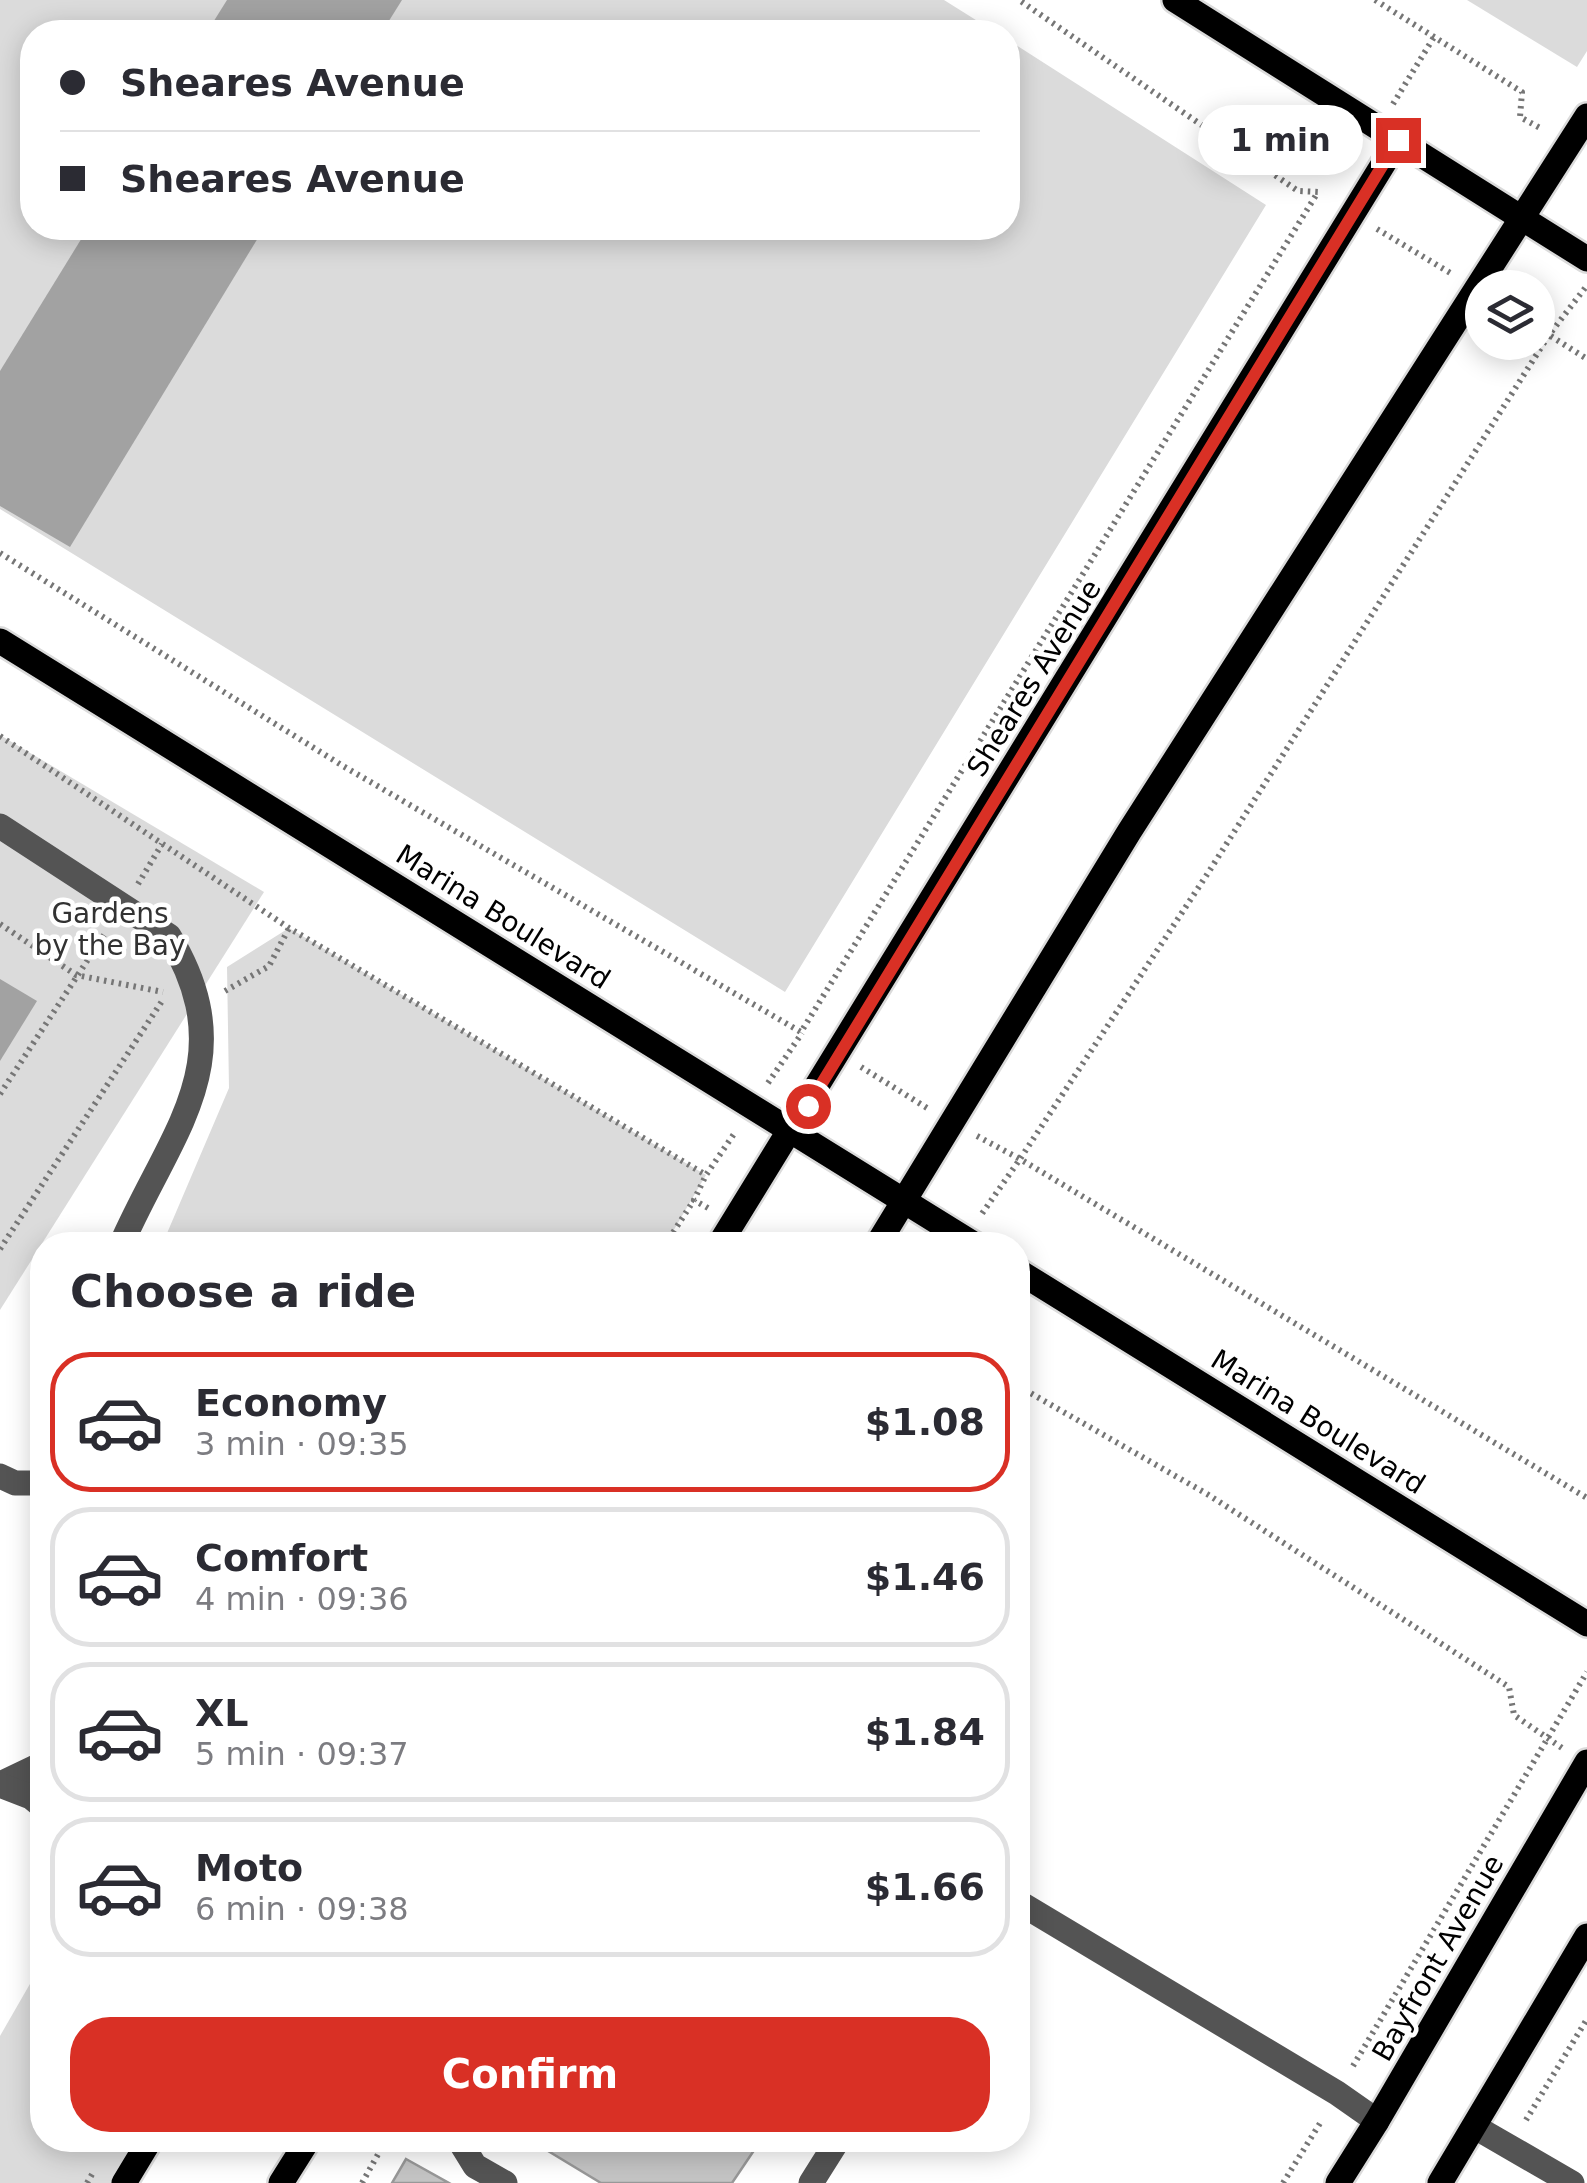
<!DOCTYPE html>
<html lang="en">
<head>
<meta charset="utf-8">
<style>
	body { margin:0; font-family:"DejaVu Sans",sans-serif; background:#f7f7f7; color:#2b2b33; height:100vh; display:flex; flex-direction:column; font-size:38px; white-space:nowrap }
	* { box-sizing:border-box; margin:0 }
	p { font-size:32px; color:#7c7c81 }
	.icon { flex:none; width:55px; height:55px; fill:none; stroke:currentColor; stroke-width:2; stroke-linecap:round; stroke-linejoin:round }
	.map { position:relative; flex:1; overflow:hidden }
	.side { position:absolute; left:30px; top:1232px; width:1000px; height:920px; display:flex; flex-direction:column; background:#fff; border-radius:40px; box-shadow:0 5px 25px #0003 }
	.side>* { flex:none }
	.hud { position:absolute; left:20px; top:20px; width:1000px; height:220px; border-radius:40px; box-shadow:0 5px 25px #0003; display:grid; align-content:center; height:220px; padding:0 40px; background:#fff }
	.controls { position:absolute; left:1465px; top:270px; display:grid; gap:20px }
	.controls a { display:grid; place-items:center; width:90px; height:90px; border-radius:50%; background:#fff; box-shadow:0 5px 25px #0003; font-size:50px }
	.end { position:absolute; width:45px; height:45px; margin:-22px; border:12px solid #d93025; background:#fff; box-shadow:0 0 0 5px #fff }
	.from { border-radius:50% }
	.bubble { position:absolute; height:70px; border-radius:35px; background:#fff; box-shadow:0 5px 25px #0003; font-size:32px; font-weight:600; line-height:70px; text-align:center }
	.hud b { display:flex; align-items:center; gap:35px; height:95px; font-size:38px }
	.hud b+b { border-top:2px solid #e1e1e2 }
	.hud i { width:25px; height:25px; background:#2b2b33 }
	ul { padding:0; list-style:none }
	li { display:flex; align-items:center; gap:30px; height:140px; margin:0 20px 15px; padding:0 20px; border:5px solid #e1e1e2; border-radius:40px }
	li div { flex:1 }
	li b { display:block; font-size:38px }
	li em { font-style:normal; font-weight:600 }
	li.current { border-color:#d93025 }
	li>.icon { width:90px; height:90px; stroke-width:1.5 }
	h2 { padding:0 40px; font-size:45px; line-height:120px }
	.button { display:flex; gap:20px; margin-top:auto; padding:20px 40px }
	.button a { flex:1; height:115px; border-radius:40px; background:#d93025; color:#fff; font-size:40px; font-weight:600; line-height:115px; text-align:center }
	.map>svg:first-child { display:block }
	.green { fill:#dbdbdb }
	.water { fill:#a2a2a2 }
	.building { fill:#c4c4c4; stroke:#989898; stroke-width:2.5 }
	.lines { fill:none; stroke-linecap:round; stroke-linejoin:round }
	.major-casing { stroke:#dbdbdb; stroke-width:30 }
	.path { stroke:#767676; stroke-width:6; stroke-dasharray:2.5 5; stroke-linecap:butt }
	.minor { stroke:#545454; stroke-width:25 }
	.major { stroke:#000; stroke-width:25 }
	.route { stroke:#d93025; stroke-width:12 }
	.labels { text-anchor:middle; dominant-baseline:central; stroke-width:9; stroke-linejoin:round; paint-order:stroke }
	.street-label { font-size:28px; fill:#000; stroke:#fff }
	.park-label { font-size:28px; fill:#323232; stroke:#fff }
</style>
</head>
<body>
<div class="map">
<svg width="1587" height="2183" viewBox="0 0 1587 2183">
	<rect width="100%" height="100%" fill="#fff"/>
	<g class="green">
		<path d="M0,0h944l51,32h-963v196h976v-188l258,165 -481,787 -785,-483z"/>
		<path d="M1467,0h120v51l-10,16z"/>
		<path d="M0,735l264,157 -264,418z"/>
		<path d="M289,928l417,247 -41,70h-503l67,-157 -2,-121z"/>
		<path d="M42,1963v177h96l-25,43h-113v-147z"/>
	</g>
	<g class="water">
		<path d="M227,0h175l-20,32h-175z"/>
		<path d="M88,228h176l-194,319 -70,-41v-135z"/>
		<path d="M0,979l37,22 -37,60z"/>
	</g>
	<g class="building">
		<path d="M530,2140h231l-29,43h-131z"/>
		<path d="M406,2159l43,24h-57z"/>
	</g>
	<g class="lines">
		<g class="major-casing">
			<g id="major">
				<path d="M1175,0l412,259"/>
				<path d="M0,641l975,604"/>
				<path d="M719,1245l679,-1105"/>
				<path d="M877,1245l252,-413 458,-716"/>
				<path d="M1018,1271l569,353"/>
				<path d="M124,2183l26,-43"/>
				<path d="M281,2183l27,-43"/>
				<path d="M1338,2183l39,-62 210,-359"/>
				<path d="M1440,2183l147,-247"/>
			</g>
		</g>
		<g class="path">
			<path d="M1375,0l147,92 -2,25 22,12"/>
			<path d="M1393,104l41,-67"/>
			<path d="M1377,229l75,45"/>
			<path d="M1585,288l-36,47 -341,538 -188,286 567,339"/>
			<path d="M1538,328l49,31"/>
			<path d="M0,553l343,213 458,266 517,-840 -20,-1 -279,-191"/>
			<path d="M0,736l289,192 417,247"/>
			<path d="M138,884l24,-40"/>
			<path d="M0,924l76,51 87,17"/>
			<path d="M225,991l44,-25 20,-38"/>
			<path d="M861,1067l66,41"/>
			<path d="M768,1083l34,-50"/>
			<path d="M0,1094l106,-162"/>
			<path d="M977,1136l43,23 -39,56"/>
			<path d="M708,1208l-14,-8 12,-25 30,-44"/>
			<path d="M665,1245l29,-45"/>
			<path d="M0,1249l164,-251"/>
			<path d="M1018,1386l189,108 302,193 5,28 48,33"/>
			<path d="M1353,2066l234,-394"/>
			<path d="M1526,2120l61,-101"/>
			<path d="M87,2183l7,-12"/>
			<path d="M362,2183l24,-43"/>
			<path d="M1283,2183l39,-63"/>
		</g>
		<g class="minor">
			<path d="M0,826l169,110c76,125 1,196 -48,309"/>
			<path d="M0,1476l15,7h27"/>
			<path d="M0,1784l42,-20"/>
			<path d="M0,1785l31,12 11,9"/>
			<path d="M1018,1902l319,191 40,28"/>
			<path d="M1475,2127l97,56"/>
			<path d="M459,2140l16,26 30,17"/>
			<path d="M811,2183l27,-43"/>
		</g>
		<use href="#major" class="major"/>
	</g>
	<g class="lines">
		<path class="route" d="M808,1106l590,-966"/>
	</g>
	<g class="labels">
		<g class="street-label">
			<text transform="translate(1034 678) rotate(-58)">Sheares Avenue</text>
			<text transform="translate(503 917) rotate(32)">Marina Boulevard</text>
			<text transform="translate(1318 1422) rotate(32)">Marina Boulevard</text>
			<text transform="translate(1438 1958) rotate(-60)">Bayfront Avenue</text>
		</g>
		<g class="park-label">
			<text x="110" y="913">Gardens<tspan x="110" dy="32">by the Bay</tspan></text>
		</g>
	</g>
</svg>
<div class="controls">
<a><svg class="icon" aria-label="layers" viewBox="0 0 24 24"><path d="M12 4l9 5-9 5-9-5zM3 14l9 5 9-5"/></svg></a>
</div>
<i class="end from" style="left:808px;top:1106px"></i>
<i class="end" style="left:1398px;top:140px"></i>
<div class="bubble" style="left:1198px;top:105px;width:165px">1 min</div>
<div class="hud">
<b><i class="from"></i>Sheares Avenue</b>
<b><i></i>Sheares Avenue</b>
</div>
<section class="side">
<h2>Choose a ride</h2>
<ul>
<li class="current"><svg class="icon" aria-label="car" viewBox="0 0 24 24"><path d="M5 17H2v-5l4-1 3-4h7l3 4 3 1v5h-3M9 17h6M6 11h13"/><circle cx="7" cy="17" r="2"/><circle cx="17" cy="17" r="2"/></svg><div><b>Economy</b><p>3 min · 09:35</p></div><em>$1.08</em></li>
<li><svg class="icon" aria-label="car" viewBox="0 0 24 24"><path d="M5 17H2v-5l4-1 3-4h7l3 4 3 1v5h-3M9 17h6M6 11h13"/><circle cx="7" cy="17" r="2"/><circle cx="17" cy="17" r="2"/></svg><div><b>Comfort</b><p>4 min · 09:36</p></div><em>$1.46</em></li>
<li><svg class="icon" aria-label="car" viewBox="0 0 24 24"><path d="M5 17H2v-5l4-1 3-4h7l3 4 3 1v5h-3M9 17h6M6 11h13"/><circle cx="7" cy="17" r="2"/><circle cx="17" cy="17" r="2"/></svg><div><b>XL</b><p>5 min · 09:37</p></div><em>$1.84</em></li>
<li><svg class="icon" aria-label="car" viewBox="0 0 24 24"><path d="M5 17H2v-5l4-1 3-4h7l3 4 3 1v5h-3M9 17h6M6 11h13"/><circle cx="7" cy="17" r="2"/><circle cx="17" cy="17" r="2"/></svg><div><b>Moto</b><p>6 min · 09:38</p></div><em>$1.66</em></li>
</ul>
<div class="button"><a>Confirm</a></div>
</section>
</div>
</body>
</html>
